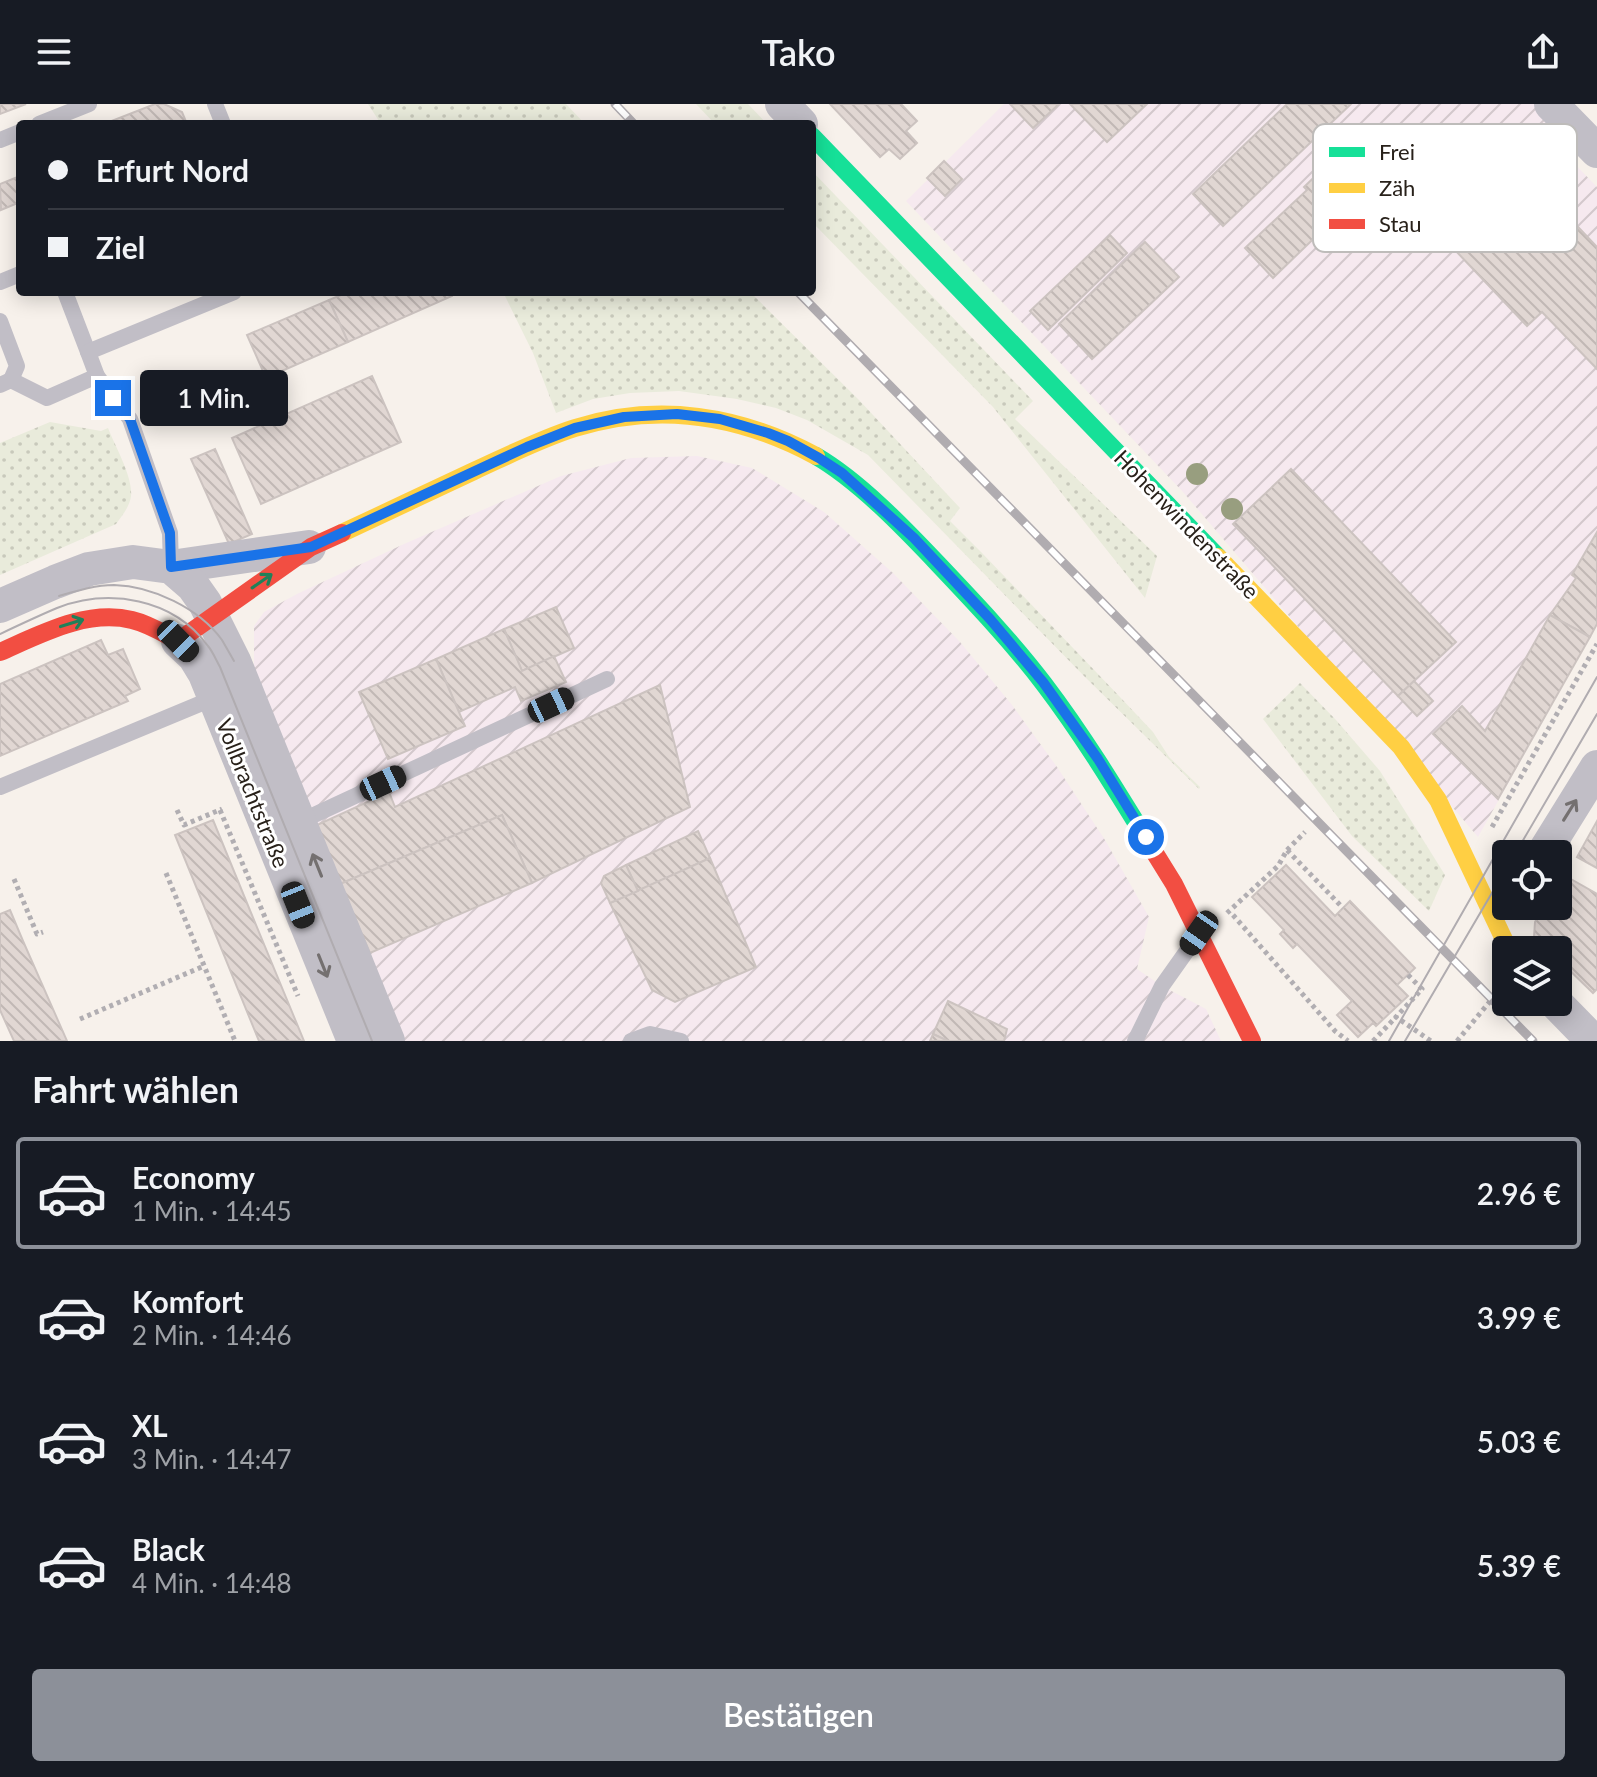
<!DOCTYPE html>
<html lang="de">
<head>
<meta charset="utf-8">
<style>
	body { margin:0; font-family:Lato,sans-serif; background:#242831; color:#f1f3f6; height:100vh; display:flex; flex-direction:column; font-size:30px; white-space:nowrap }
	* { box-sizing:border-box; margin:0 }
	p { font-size:26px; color:#9ea1a6 }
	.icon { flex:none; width:44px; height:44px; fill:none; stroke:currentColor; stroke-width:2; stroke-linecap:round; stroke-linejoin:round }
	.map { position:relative; height:937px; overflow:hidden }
	.sheet { display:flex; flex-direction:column; background:#171b24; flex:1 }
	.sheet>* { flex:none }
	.top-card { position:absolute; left:16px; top:16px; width:800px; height:176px; border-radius:8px; box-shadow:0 4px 20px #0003; display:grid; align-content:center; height:176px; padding:0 32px; background:#171b24 }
	.controls { position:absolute; left:1492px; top:736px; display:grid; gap:16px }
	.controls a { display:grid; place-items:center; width:80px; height:80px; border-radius:8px; background:#171b24; box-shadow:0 4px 20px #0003; font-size:40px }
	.end { position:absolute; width:36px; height:36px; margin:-18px; border:10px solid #1a73e8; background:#fff; box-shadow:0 0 0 4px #fff }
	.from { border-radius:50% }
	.bubble { position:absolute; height:56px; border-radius:8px; background:#171b24; box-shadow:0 4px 20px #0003; font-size:26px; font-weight:600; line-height:56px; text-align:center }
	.car { position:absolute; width:24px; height:48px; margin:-24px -12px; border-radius:10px; box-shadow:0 0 6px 2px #0007; background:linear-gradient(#222 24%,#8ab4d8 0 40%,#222 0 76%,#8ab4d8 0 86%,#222 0) }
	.top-card b { display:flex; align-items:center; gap:28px; height:76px; font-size:30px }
	.top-card b+b { border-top:2px solid #363941 }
	.top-card i { width:20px; height:20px; background:#f1f3f6 }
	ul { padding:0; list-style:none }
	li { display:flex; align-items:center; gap:24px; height:112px; margin:0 16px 12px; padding:0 16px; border:4px solid transparent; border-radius:8px }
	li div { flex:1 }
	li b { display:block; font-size:30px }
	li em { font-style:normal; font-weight:600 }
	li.active { border-color:#8c9099 }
	li>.icon { width:72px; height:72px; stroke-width:1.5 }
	h2 { padding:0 32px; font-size:36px; line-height:96px }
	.primary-button { display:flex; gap:16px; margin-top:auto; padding:16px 32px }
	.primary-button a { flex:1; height:92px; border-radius:8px; background:#8c9099; color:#fff; font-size:32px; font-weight:600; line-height:92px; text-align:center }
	header { display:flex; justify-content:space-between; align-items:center; height:104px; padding:0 32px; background:#171b24; font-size:36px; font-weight:600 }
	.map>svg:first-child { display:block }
	.industrial { fill:url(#industrial-furrows) }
	.grass { fill:url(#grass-dots) }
	.building { fill:url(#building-back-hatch); stroke:#ccc3c0; stroke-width:2 }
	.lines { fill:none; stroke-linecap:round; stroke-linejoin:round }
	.path { stroke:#b1aeb2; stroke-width:5; stroke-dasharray:4 4; stroke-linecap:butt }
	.lane { stroke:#c1bec6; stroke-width:16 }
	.street { stroke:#c1bec6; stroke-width:34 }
	.fast { stroke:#16e098; stroke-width:18 }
	.slow { stroke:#ffcf43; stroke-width:18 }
	.jam { stroke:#f24e42; stroke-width:18 }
	.tram { stroke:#b0acb0; stroke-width:2 }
	.rail-casing { stroke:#b0acb0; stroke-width:9 }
	.rail { stroke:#fff; stroke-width:6; stroke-dasharray:18; stroke-linecap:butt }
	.tree { fill:#989e7f }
	.oneway { stroke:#1f8059 }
	.oneway2 { stroke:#747070 }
	.route { stroke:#1a73e8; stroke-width:10 }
	.labels { text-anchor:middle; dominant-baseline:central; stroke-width:6; stroke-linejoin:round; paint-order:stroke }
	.street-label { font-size:22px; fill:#28211a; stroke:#fff }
	.key { fill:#fff; stroke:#bebcba; stroke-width:2 }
	.key-label { font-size:22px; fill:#28211a }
</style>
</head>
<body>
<header><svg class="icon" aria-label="menu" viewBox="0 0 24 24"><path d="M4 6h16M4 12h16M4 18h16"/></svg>Tako<svg class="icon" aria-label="share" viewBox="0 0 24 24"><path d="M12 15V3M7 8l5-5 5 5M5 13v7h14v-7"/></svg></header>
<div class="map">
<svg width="1597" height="937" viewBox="0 0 1597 937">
	<defs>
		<pattern id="industrial-furrows" width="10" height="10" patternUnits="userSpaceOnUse" patternTransform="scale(2)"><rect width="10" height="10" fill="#f6e9ef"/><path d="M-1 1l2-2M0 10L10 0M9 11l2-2" fill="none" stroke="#d3c8cc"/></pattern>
		<pattern id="grass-dots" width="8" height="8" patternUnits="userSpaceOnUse" patternTransform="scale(2)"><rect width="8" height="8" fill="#e9ebdb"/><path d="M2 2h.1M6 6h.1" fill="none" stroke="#c8c9bb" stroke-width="1.8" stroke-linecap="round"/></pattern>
		<pattern id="building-back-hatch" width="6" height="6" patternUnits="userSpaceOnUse" patternTransform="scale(2)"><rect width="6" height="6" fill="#e1d7d3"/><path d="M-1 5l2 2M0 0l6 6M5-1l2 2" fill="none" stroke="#c1b8b5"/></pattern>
	</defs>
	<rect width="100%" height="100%" fill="#f7f1eb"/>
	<g class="industrial">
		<path d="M1004,0h561l-25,24 57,59v437l-119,213 -295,-345 -277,-291z"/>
		<path d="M697,352l55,12 72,44 69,61 67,69 52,63 45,62 48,73 44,77 -12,52 25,17 44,23 15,32h-816l-151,-370v-45l10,-14 33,-18 107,-50 157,-68 70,-18z"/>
	</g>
	<g class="grass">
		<path d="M368,0h198l19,20h-204z"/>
		<path d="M696,0h52l19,20h-52z"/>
		<path d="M812,67l221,230 -18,18 142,137 -12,42 -152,-191 -181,-185z"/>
		<path d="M503,188h247l109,108 101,108 -10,13 31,31 138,144 34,36 16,25 31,30 -1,2 -114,-112 -217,-222 -61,-35 -31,-12 -39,-9 -58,-8 -49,2 -37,6 -37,14 -23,-60z"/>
		<path d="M50,318l51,9 7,-3c7,18 25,49 23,68 -1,10 -9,20 -15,28l-116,51v-132z"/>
		<path d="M1300,579l36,37 44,51 65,104 -16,36 -77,-75 -89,-117z"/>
	</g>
	<g class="building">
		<path d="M0,0h26l-26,10z"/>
		<path d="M155,0h9l18,8 5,12h-83z"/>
		<path d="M830,0h71l16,17 -11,10 11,12 -17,16 -11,-10 -9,8z"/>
		<path d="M1010,0h49l-26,24z"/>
		<path d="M1070,0h77l-40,38z"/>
		<path d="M1287,0h64l-128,122 -30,-32z"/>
		<path d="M1365,24l34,36 -60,58 -4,-4 -62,60 -28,-30 62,-58 -3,-3z"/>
		<path d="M1511,52l86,91v122l-55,-57 -15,14 -92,-97z"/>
		<path d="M944,57l18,18 -17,17 -18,-18z"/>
		<path d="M20,72v26l-19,8 -1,-26z"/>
		<path d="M1110,131l17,18 -79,77 -18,-19z"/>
		<path d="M1145,138l34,35 -87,82 -33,-35z"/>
		<path d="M348,188h103l1,4 -104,46 -19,-42z"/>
		<path d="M329,196l19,42 -82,36 -19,-43z"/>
		<path d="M372,272l29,66 -140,62 -29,-66z"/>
		<path d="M215,345l37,85 -23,10 -38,-85z"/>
		<path d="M1291,365l165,173 -58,54 -165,-172z"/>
		<path d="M1597,428v92l-7,13 -40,-22 26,-37 -4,-3z"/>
		<path d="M556,503l18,41 -52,23 -18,-42z"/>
		<path d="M1550,511l40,22 -92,162 -65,-65 29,-28 23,25z"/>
		<path d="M504,525l18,42 32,-15 12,26 -45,19 -6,-14 -56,25 -23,-53z"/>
		<path d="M101,536l7,15 15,-6 17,40 -15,7 3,5 -128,55v-72z"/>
		<path d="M436,555l29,67 -77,33 -29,-67z"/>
		<path d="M1414,577l19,20 -16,15 -19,-20z"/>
		<path d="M660,581l30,122 -158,76 -30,-68 -162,69 -23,-59 72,-33 6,15z"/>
		<path d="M502,711l30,68 -162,70 -30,-69z"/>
		<path d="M213,716l36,88 55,133h-45l-84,-206z"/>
		<path d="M1597,717v47l-20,-11z"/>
		<path d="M698,727l12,27 -72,33 -12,-26z"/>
		<path d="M710,754l46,109 -81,35 -23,-12 -42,-87z"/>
		<path d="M626,761l12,26 -28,12 -9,-20 3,-7z"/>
		<path d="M1286,761l49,51 15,-15 65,67 -18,17 11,11 -32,30 -3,-3 -15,14 -21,-22 15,-14 -55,-57 -4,4 -13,-14 4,-4 -32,-33z"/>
		<path d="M1562,770l35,20v95l-4,4 -35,-34v-9h-10l-14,-13 1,-15 9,-16h14v-25z"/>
		<path d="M10,806l13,31 44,100h-53l-14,-31v-96z"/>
		<path d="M948,897l59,28 -3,12h-56l-15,-7z"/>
		<path d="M933,930l15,7h-18z"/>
	</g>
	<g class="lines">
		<g class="path">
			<path d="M177,706l7,15 38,-16"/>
			<path d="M220,706l78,186"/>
			<path d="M1492,723l105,-183"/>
			<path d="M1287,746l18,-18"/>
			<path d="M166,769l69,168"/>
			<path d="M14,775l23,55 6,-2"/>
			<path d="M1227,809l51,-47 9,-16 56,58"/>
			<path d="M1233,811l102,116 13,10"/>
			<path d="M1408,871l14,14 -26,28 35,24"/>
			<path d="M80,915l124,-53"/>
			<path d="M1373,937l23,-24"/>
			<path d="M1457,937l35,-42 8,-15"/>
		</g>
		<g class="lane">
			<path d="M215,0l8,20"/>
			<path d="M39,20l50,-20"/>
			<path d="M0,36l20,-8"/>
			<path d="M0,178l20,-8"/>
			<path d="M65,188l23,60"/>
			<path d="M0,217l17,45 -6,14"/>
			<path d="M97,272l33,43 40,114 1,34"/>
			<path d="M0,281l11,-5 36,18 50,-22 -9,-24 146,-60"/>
			<path d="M0,683l214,-89"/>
			<path d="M299,718l308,-143"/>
			<path d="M631,937l19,-7 31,7"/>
			<path d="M1135,937l27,-55 34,-48"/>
		</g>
		<g class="street">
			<path d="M782,0l19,20"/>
			<path d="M1551,0l46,47"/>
			<path d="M171,463l138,-20"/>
			<path d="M0,502l55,-24 34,-13 44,-7 38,5 22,19 12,17 29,58 154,380"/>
			<path d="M178,537l16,15 11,18 149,367"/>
			<path d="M1543,750l54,-87"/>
			<path d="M1555,898l38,39"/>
		</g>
		<g class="fast">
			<path d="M812,32l406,421"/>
			<path d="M816,352c43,25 88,72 123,109 36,38 73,77 105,119 38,50 71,104 104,158"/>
		</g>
		<g class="slow">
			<path d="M342,429c44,-21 88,-41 132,-62 33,-15 66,-32 101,-43 83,-26 165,-13 241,28"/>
			<path d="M1218,453l183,190 37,53 71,150"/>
		</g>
		<g class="jam">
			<path d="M0,548c41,-18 87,-43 132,-32 17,4 31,13 46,21l133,-94 31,-14"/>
			<path d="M1148,738l26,42 78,157"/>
		</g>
		<g class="tram">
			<path d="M59,492c17,-5 36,-11 55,-11 38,1 85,23 108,55 4,7 8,14 12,21"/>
			<path d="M0,530c19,-9 38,-18 57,-26 52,-20 116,-10 151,38 5,6 8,14 12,21l152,374"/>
			<path d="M1515,750l82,-140"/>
			<path d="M1389,937l208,-364"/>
			<path d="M1405,937l101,-172"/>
		</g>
		<g class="rail-casing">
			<g id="rail">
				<path d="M615,0l19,20"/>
				<path d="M798,188l735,749"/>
			</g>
		</g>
		<use href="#rail" class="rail"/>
	</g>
	<g class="tree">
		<circle cx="1197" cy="370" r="11"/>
		<circle cx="1232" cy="405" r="11"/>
	</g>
	<defs><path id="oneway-shaft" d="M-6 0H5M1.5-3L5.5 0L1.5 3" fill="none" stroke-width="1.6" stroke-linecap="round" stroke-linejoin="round" transform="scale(2)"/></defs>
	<g class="oneway">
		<use href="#oneway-shaft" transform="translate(262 477) rotate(-35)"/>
		<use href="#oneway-shaft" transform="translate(72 519) rotate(-17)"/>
	</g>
	<g class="oneway2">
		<use href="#oneway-shaft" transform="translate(1570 706) rotate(-58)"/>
		<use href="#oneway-shaft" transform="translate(317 761) rotate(-112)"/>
		<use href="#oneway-shaft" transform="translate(323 862) rotate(68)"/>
	</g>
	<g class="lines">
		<path class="route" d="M113,294l17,21 40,114 1,34 140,-20 216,-100 48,-19 49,-11 53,-3 43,5 48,14 20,8 31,17 23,15 72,65 76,81 53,63 55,77 48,78"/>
	</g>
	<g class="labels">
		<g class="street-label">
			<text transform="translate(1187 420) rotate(46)">Hohenwindenstraße</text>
			<text transform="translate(253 689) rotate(68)">Vollbrachtstraße</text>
		</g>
	</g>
	<rect x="1313" y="20" width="264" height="128" rx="12" class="key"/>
	<rect x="1329" y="43" width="36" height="10" fill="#16e098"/>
	<rect x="1329" y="79" width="36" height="10" fill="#ffcf43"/>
	<rect x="1329" y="115" width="36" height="10" fill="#f24e42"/>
	<g class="key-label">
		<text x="1379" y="56">Frei</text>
		<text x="1379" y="92">Zäh</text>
		<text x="1379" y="128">Stau</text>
	</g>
</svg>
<div class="controls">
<a><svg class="icon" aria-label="locate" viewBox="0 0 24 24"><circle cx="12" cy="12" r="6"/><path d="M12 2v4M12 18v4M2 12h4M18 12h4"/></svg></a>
<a><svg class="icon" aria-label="layers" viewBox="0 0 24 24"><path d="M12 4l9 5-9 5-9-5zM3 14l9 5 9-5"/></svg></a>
</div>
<i class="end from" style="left:1146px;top:733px"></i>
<i class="end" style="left:113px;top:294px"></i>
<div class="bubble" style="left:140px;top:266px;width:148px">1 Min.</div>
<i class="car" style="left:178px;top:537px;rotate:135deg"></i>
<i class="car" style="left:551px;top:601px;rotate:65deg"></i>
<i class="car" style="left:383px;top:679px;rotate:65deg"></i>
<i class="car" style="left:298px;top:801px;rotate:158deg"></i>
<i class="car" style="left:1199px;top:829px;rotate:215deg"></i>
<div class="top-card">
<b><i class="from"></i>Erfurt Nord</b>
<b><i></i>Ziel</b>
</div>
</div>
<section class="sheet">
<h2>Fahrt wählen</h2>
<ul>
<li class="active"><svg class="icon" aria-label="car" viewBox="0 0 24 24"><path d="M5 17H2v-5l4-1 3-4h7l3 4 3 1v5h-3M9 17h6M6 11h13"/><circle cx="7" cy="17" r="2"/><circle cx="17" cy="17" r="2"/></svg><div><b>Economy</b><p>1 Min. · 14:45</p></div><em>2.96 €</em></li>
<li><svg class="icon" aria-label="car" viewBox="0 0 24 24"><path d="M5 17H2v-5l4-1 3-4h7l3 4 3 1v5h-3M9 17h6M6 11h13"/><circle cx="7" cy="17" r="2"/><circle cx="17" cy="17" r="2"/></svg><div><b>Komfort</b><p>2 Min. · 14:46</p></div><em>3.99 €</em></li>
<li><svg class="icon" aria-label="car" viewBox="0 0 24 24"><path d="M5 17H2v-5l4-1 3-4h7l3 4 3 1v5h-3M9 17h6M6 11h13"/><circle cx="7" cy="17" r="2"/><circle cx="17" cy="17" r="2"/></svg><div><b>XL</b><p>3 Min. · 14:47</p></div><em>5.03 €</em></li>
<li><svg class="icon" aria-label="car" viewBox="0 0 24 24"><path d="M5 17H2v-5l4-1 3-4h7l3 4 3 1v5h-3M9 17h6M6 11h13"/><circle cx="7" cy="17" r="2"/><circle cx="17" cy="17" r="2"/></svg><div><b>Black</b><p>4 Min. · 14:48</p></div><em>5.39 €</em></li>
</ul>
<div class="primary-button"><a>Bestätigen</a></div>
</section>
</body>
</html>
